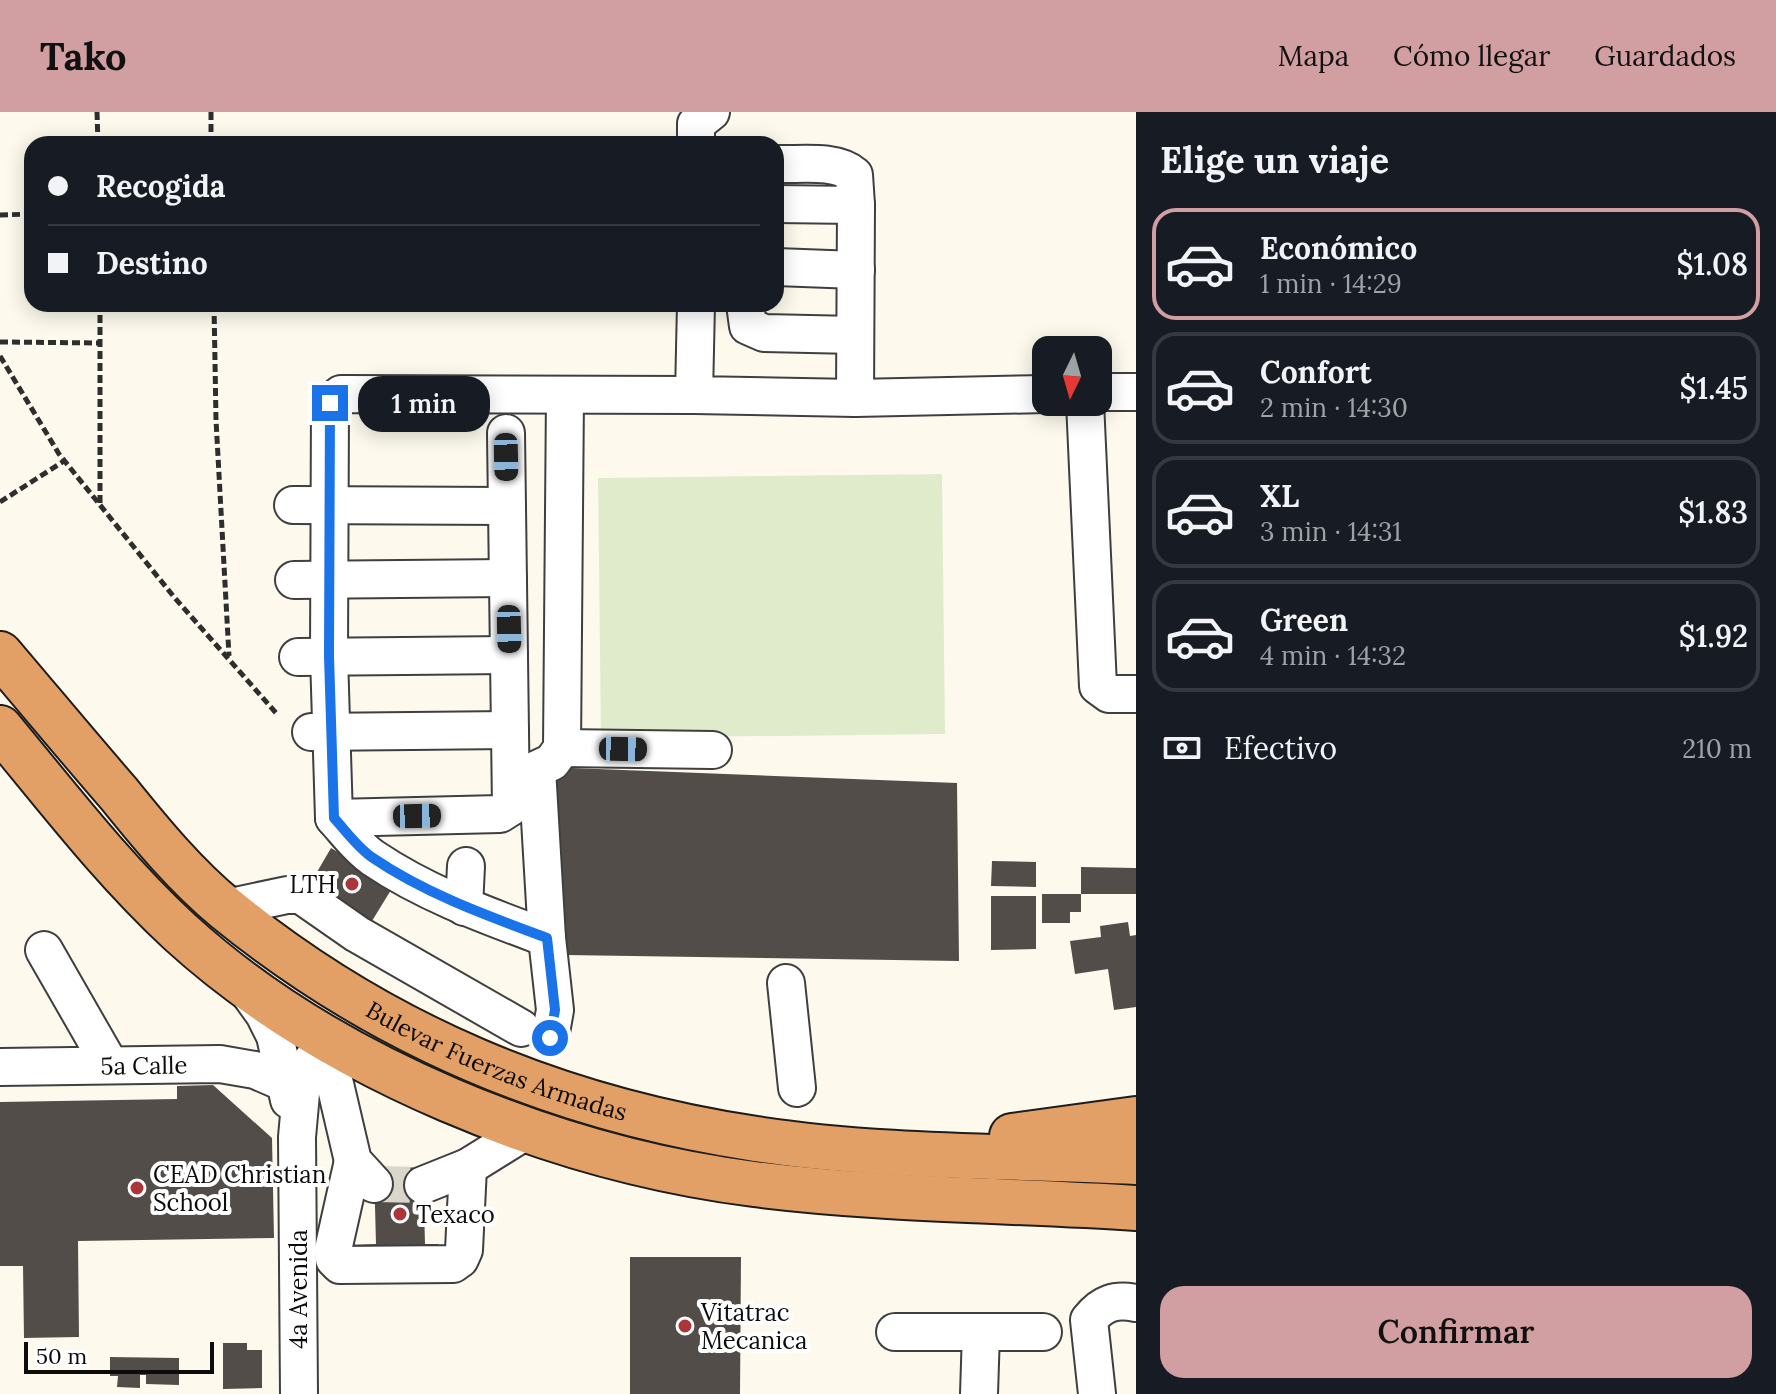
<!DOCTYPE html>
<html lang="es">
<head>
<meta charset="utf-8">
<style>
	body { margin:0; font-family:Lora,serif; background:#242831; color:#f1f3f6; height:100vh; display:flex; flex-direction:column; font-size:30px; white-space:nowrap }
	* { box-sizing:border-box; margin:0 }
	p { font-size:26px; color:#9ea1a6 }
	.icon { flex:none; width:44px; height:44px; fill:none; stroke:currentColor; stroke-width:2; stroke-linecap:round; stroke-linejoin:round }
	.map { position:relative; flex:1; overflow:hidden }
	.drawer { display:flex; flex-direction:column; background:#171b24; width:640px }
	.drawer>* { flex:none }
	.banner { position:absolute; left:24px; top:24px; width:760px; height:176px; border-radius:24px; box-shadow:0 4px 20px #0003; display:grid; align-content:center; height:176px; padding:0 24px; background:#171b24 }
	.needle { width:52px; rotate:185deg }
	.controls { position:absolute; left:1032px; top:224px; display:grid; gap:16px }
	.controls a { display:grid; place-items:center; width:80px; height:80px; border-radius:16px; background:#171b24; box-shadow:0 4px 20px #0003; font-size:40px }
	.scale { position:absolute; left:24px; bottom:20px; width:190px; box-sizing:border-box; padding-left:8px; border:4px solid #0c0c0c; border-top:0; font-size:22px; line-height:28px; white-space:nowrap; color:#0c0c0c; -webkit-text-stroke:6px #fff; paint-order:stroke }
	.end { position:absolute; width:36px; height:36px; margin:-18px; border:10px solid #1a73e8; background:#fff; box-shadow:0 0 0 4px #fff }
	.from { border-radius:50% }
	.bubble { position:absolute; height:56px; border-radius:24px; background:#171b24; box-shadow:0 4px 20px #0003; font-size:26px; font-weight:600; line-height:56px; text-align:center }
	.car { position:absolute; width:24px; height:48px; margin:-24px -12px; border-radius:10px; box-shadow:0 0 6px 2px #0007; background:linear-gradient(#222 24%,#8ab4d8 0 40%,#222 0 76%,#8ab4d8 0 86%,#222 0) }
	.banner b { display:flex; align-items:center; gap:28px; height:76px; font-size:30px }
	.banner b+b { border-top:2px solid #363941 }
	.banner i { width:20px; height:20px; background:#f1f3f6 }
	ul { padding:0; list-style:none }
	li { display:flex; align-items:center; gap:24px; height:112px; margin:0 16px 12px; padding:0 8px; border:4px solid #363941; border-radius:24px }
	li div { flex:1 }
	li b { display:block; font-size:30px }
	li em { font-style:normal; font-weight:600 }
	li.selected { border-color:#d19ea1 }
	li>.icon { width:72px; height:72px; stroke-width:1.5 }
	h2 { padding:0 24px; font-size:36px; line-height:96px }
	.pay { display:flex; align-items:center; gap:20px; height:88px; padding:0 24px; font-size:30px }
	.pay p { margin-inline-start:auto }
	.primary-button { display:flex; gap:16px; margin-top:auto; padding:16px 24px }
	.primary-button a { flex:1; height:92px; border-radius:24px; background:#d19ea1; color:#111; font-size:32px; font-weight:600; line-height:92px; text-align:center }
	header { display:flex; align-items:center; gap:48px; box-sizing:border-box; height:112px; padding:0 40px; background:#d19ea1; color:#111 }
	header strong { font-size:38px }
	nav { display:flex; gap:44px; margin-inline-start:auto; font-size:28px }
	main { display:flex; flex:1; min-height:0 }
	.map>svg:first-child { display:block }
	.pitch { fill:#e0ebcc }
	.building { fill:#534d4a }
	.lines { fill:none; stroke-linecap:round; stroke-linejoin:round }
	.minor-tunnel { stroke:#d9d6cb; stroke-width:36; stroke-dasharray:36 18; stroke-linecap:butt }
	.minor-casing { stroke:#3f3f3f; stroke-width:40 }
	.highway-casing { stroke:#1d1d1d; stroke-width:48 }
	.path { stroke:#2e2e2e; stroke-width:5; stroke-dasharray:8 4; stroke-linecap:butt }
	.minor { stroke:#fff; stroke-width:36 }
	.highway { stroke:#e29f66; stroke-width:44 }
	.route { stroke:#1a73e8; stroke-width:10 }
	.poi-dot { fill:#aa363a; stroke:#fff; stroke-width:3 }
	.labels { text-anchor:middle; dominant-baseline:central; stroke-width:8; stroke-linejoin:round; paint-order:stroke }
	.poi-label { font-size:24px; fill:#0c0c0c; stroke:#fff; text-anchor:start }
	.street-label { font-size:24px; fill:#0c0c0c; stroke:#fff }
</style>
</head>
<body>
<header>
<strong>Tako</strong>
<nav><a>Mapa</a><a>Cómo llegar</a><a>Guardados</a></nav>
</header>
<main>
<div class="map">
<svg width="1136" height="1282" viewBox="0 0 1136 1282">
	<rect width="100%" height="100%" fill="#fdfaed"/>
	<path class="pitch" d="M942,362l3,260 -344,4 -3,-260z"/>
	<g class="building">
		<path d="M546,655l411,16 2,178 -394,-6z"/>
		<path d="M331,736l63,37 -22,36 -62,-37z"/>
		<path d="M992,749l44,1v25l-45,-1z"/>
		<path d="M1081,755l55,1v26h-55z"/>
		<path d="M1042,782h39v18h-11v11h-28z"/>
		<path d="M991,784h45v53l-45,1z"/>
		<path d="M1128,810l2,14 6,-1v72l-22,3 -6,-41 -33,5 -5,-33 31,-4 -1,-11z"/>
		<path d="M213,973l59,53 2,100 -196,3 1,96 -55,1 -1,-72h-23v-164l177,-3v-13z"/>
		<path d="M423,1055l2,77h13v14l-92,1v-14l30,-1 -2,-75z"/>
		<path d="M630,1145h111l-1,137h-110z"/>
		<path d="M223,1231h24v7h15v38l-39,1z"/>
		<path d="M110,1245l69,1v27l-33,-1v-9h-6v13l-23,-1 1,-11h-8z"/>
	</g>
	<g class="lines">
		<path class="minor-tunnel" d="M374,1072l49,1"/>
		<g class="minor-casing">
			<g id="minor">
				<path d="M696,32v-20l15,-12"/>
				<path d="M776,52c24,1 59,-5 78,11l2,30 -1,193"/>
				<path d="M776,92l80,1"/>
				<path d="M776,155l80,3"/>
				<path d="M696,192l-2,91 161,3 191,-4"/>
				<path d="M745,192l3,22 16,7 91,2"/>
				<path d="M1098,280h38"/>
				<path d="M1085,290l13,284 11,8h27"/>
				<path d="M293,393l214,1"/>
				<path d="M294,468l214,-2"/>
				<path d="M298,545l211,-2"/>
				<path d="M311,620l199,-2"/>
				<path d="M562,636l151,2"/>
				<path d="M334,706l166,-4 11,-7 -5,-374"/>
				<path d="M464,795l2,-41"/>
				<path d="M226,796l61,-13h14l56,39 164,94"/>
				<path d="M547,826c-59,-22 -121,-44 -174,-80 -15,-10 -27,-27 -39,-40l-5,-162 1,-253 11,-9 353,1"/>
				<path d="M44,838l66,115"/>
				<path d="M786,871l11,105"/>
				<path d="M246,877l18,25 11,22 14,64"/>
				<path d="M550,926l5,-28 -8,-72 -10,-169 15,-7 10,-14 3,-353"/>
				<path d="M328,942l25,107 21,23"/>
				<path id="s1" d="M0,955l220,-3 35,6 30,13"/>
				<path d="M353,1049l-20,89 1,9 6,6 113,-1 7,-5 4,-9 4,-83"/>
				<path d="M423,1073l45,-18 58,-36"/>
				<path d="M895,1220h148"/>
				<path d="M299,1282l-2,-257 6,-66 10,-12 15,-5 35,7"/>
				<path d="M979,1282l2,-62"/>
				<path d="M1097,1282l-8,-74c13,-17 26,-21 47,-17"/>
			</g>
		</g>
		<g class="highway-casing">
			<g id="highway">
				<path id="s2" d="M0,542c40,47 79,94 119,140 33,41 67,82 107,115 156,127 332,200 530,230 125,19 254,17 380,23"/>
				<path d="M0,616c58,70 113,142 180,204 149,136 376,227 574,252 126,16 255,16 382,24"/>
				<path d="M1012,1024l124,-17"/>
			</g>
		</g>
		<g class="path">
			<path d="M97,0l1,32"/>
			<path d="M211,0v32"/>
			<path d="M0,103l32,-1"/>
			<path d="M214,192l2,116 13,236"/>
			<path d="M0,230l100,1"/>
			<path d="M0,244l59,98 115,143 102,116"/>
			<path d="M0,390l64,-41"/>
			<path d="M100,391v-199"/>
		</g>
		<use href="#minor" class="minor"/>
		<use href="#highway" class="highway"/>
	</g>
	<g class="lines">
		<path class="route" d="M330,291l-1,253 5,162c12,13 24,30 39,40 53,36 115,58 174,80l8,72 -5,28"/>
	</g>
	<g class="poi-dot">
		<circle cx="352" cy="772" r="8"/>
		<circle cx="137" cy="1076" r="8"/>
		<circle cx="400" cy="1102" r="8"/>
		<circle cx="685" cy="1214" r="8"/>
	</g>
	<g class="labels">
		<g class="poi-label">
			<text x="336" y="772" text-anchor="end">LTH</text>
			<text x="153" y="1062">CEAD Christian<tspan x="153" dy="28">School</tspan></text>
			<text x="416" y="1102">Texaco</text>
			<text x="701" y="1200">Vitatrac<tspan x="701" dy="28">Mecanica</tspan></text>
		</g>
		<g class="street-label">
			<text stroke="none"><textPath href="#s2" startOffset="654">Bulevar Fuerzas Armadas</textPath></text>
			<text stroke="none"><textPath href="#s1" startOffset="144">5a Calle</textPath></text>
			<text transform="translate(298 1177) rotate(-90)">4a Avenida</text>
		</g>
	</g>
</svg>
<div class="controls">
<a><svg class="needle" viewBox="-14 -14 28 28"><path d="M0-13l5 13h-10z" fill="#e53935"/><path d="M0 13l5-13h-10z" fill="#9ea1a6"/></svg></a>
</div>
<div class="scale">50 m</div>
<i class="end from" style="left:550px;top:926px"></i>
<i class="end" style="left:330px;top:291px"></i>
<div class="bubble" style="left:358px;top:264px;width:132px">1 min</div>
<i class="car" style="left:506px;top:345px;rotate:179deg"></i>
<i class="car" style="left:509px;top:517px;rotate:179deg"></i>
<i class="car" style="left:623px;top:637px;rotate:91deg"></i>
<i class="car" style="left:417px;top:704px;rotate:89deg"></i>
<div class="banner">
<b><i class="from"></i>Recogida</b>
<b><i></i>Destino</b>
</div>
</div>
<section class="drawer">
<h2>Elige un viaje</h2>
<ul>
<li class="selected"><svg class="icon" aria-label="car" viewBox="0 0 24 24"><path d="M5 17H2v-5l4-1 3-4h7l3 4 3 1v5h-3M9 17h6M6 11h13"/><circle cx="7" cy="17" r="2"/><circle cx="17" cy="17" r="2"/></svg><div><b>Económico</b><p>1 min · 14:29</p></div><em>$1.08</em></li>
<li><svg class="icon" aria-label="car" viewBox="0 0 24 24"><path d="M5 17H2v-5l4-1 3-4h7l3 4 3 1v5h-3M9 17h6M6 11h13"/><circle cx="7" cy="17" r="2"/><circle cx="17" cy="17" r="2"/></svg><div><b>Confort</b><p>2 min · 14:30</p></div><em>$1.45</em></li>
<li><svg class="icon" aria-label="car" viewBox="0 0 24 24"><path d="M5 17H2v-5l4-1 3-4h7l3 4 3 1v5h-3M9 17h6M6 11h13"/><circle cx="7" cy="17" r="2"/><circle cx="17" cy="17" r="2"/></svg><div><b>XL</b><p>3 min · 14:31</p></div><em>$1.83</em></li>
<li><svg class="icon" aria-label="car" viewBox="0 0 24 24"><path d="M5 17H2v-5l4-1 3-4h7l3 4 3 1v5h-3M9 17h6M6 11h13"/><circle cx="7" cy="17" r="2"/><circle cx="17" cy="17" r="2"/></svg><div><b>Green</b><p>4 min · 14:32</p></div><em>$1.92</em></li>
</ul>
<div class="pay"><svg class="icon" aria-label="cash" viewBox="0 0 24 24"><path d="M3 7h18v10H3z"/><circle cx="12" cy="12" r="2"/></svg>Efectivo<p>210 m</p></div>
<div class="primary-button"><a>Confirmar</a></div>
</section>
</main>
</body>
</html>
